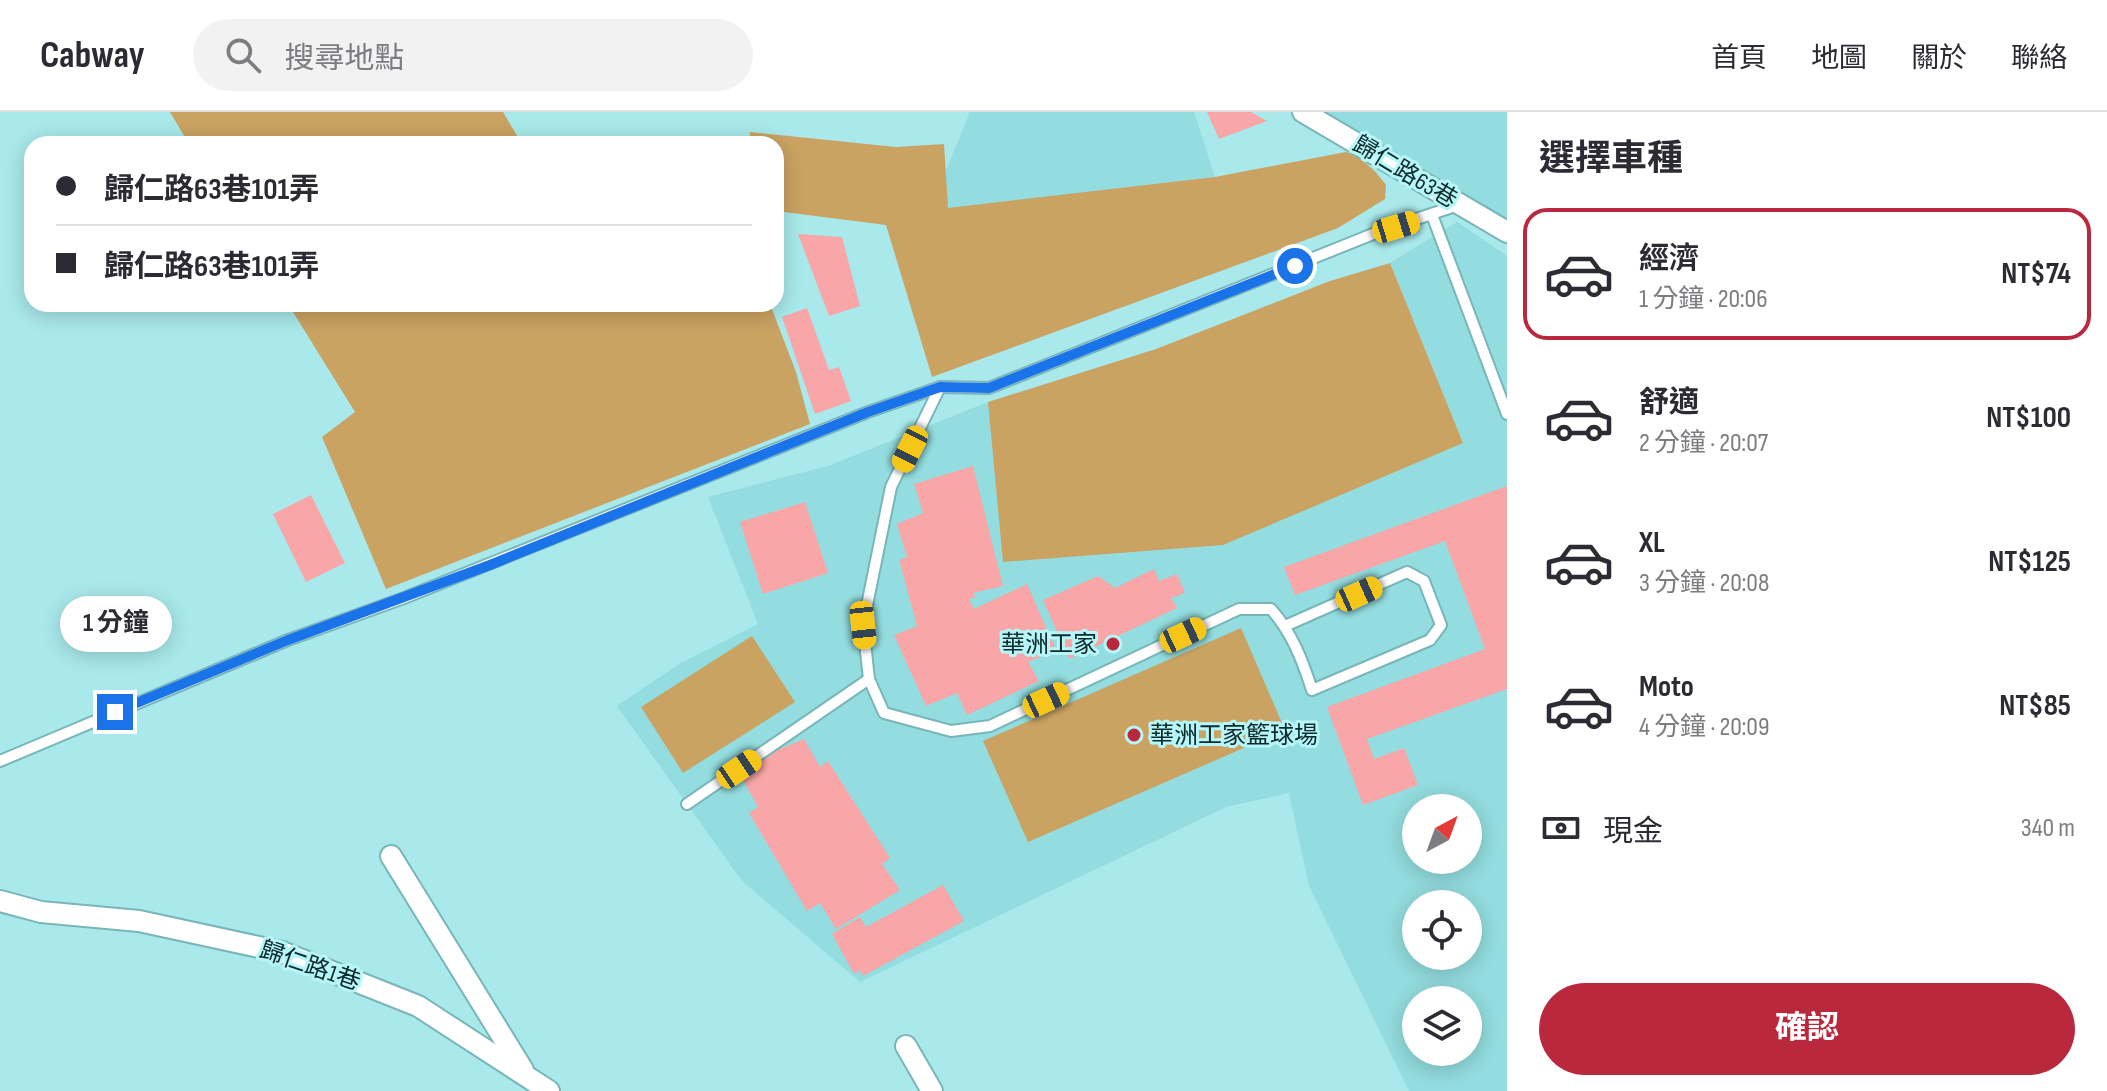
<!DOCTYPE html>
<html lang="zh-TW">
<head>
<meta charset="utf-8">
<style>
	body { margin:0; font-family:"Sofia Sans Condensed","Noto Sans TC",sans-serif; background:#f2f2f3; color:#2b2b33; height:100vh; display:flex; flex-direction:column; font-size:30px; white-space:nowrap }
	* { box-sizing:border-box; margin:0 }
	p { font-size:26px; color:#7c7c81 }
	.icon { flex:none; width:44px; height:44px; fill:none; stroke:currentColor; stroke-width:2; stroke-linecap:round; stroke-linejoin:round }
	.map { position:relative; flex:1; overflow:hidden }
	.sheet { display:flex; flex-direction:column; background:#fff; width:600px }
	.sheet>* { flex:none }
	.guide { position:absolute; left:24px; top:24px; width:760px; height:176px; border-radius:24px; box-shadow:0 4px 20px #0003; display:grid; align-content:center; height:176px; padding:0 32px; background:#fff }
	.needle { width:52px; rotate:41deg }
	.fabs { position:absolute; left:1402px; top:682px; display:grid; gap:16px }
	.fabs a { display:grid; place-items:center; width:80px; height:80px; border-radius:50%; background:#fff; box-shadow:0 4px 20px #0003; font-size:40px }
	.end { position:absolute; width:36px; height:36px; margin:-18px; border:10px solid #1a73e8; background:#fff; box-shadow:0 0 0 4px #fff }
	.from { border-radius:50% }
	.bubble { position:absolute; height:56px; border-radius:28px; background:#fff; box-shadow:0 4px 20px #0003; font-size:26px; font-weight:700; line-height:56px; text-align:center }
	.car { position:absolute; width:24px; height:48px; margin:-24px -12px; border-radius:10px; box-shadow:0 0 6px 2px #0007; background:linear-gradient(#f5c518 24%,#345 0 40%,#f5c518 0 76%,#345 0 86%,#f5c518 0) }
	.guide b { display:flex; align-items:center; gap:28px; height:76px; font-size:30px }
	.guide b+b { border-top:2px solid #e1e1e2 }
	.guide i { width:20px; height:20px; background:#2b2b33 }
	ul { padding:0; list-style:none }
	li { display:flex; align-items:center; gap:24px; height:132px; margin:0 16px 12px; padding:0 16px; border:4px solid transparent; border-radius:24px }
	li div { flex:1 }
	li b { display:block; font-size:30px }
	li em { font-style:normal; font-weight:700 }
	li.active { border-color:#b9283d }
	li>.icon { width:72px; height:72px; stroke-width:1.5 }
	h2 { padding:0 32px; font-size:36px; line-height:96px }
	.pay { display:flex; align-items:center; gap:20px; height:88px; padding:0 32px; font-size:30px }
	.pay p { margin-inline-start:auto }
	.cta { display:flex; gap:16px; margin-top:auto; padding:16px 32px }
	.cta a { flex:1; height:92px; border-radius:48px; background:#b9283d; color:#fff; font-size:32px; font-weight:700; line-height:92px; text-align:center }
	header { display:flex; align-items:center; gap:48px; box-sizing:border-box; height:112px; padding:0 40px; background:#fff; border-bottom:2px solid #e1e1e2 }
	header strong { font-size:38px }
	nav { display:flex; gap:44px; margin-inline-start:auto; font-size:28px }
	.search { width:560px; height:72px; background:#f2f2f3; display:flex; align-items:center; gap:20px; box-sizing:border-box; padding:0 28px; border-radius:44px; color:#7c7c81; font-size:30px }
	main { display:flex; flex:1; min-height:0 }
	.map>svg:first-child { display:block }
	.built { fill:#93dcdf; fill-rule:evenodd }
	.green { fill:#caa362 }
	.building { fill:#f8a6a7 }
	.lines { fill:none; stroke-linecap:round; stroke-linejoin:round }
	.service-casing { stroke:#78b6b9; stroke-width:14 }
	.minor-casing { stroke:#78b6b9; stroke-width:24 }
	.service { stroke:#fff; stroke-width:10 }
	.minor { stroke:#fff; stroke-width:20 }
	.route { stroke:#1a73e8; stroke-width:10 }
	.poi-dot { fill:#b9283d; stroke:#b6f6f8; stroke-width:3 }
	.labels { text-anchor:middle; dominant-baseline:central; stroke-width:6; stroke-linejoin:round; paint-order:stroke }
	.street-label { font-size:24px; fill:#0f2a2b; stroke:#b6f6f8 }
	.poi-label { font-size:24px; fill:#0f2a2b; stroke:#b6f6f8; text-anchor:end }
</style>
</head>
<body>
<header>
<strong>Cabway</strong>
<div class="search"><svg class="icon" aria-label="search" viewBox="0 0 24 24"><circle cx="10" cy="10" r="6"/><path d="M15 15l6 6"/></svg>搜尋地點</div>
<nav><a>首頁</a><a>地圖</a><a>關於</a><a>聯絡</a></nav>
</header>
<main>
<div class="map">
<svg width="1507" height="979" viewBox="0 0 1507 979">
	<rect width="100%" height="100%" fill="#a9e9eb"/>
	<g class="built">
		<path d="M970,0h224l21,65 -268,32 -2,-36z"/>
		<path d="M1310,0h197v111z"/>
		<path d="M1457,110l50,34v835h-98l-100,-205 -20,-93 -63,14 -366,175 -118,-101 -125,-175 62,-42 79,-40 -50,-127 120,-31 160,-64 16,159 459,-118 -73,-180zM1416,696h52v52h-52zM1416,792h52v52h-52zM1416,888h52v52h-52z"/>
	</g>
	<g class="green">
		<path d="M170,0h333l19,32h-333z"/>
		<path d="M750,20l146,15 48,-3 4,64 267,-31 131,-25c18,7 28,17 40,33l-1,14 -47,29 -406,149 -46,-152 -110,-14v-67h-27z"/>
		<path d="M1390,151l73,180 -240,102 -220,17 -15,-160 168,-53 174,-68z"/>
		<path d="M288,192h482l26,68 14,52 -424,165 -64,-152 33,-25z"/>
		<path d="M1241,516l44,102 -257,112 -45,-101z"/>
		<path d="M752,524l43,66 -112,71 -42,-66z"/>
	</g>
	<g class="building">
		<path d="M1207,0h44l16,9 -48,18z"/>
		<path d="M798,122l44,3 18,69 -31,10z"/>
		<path d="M807,196l22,62 10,-3 12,34 -36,13 -33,-97z"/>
		<path d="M973,354l30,120 -30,7 3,4 -7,2 5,10 53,-25 29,66 -28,12 11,19 -72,34 -10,-22 -31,13 -32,-71 23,-9 -18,-66 8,-3 -10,-33 26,-11 -9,-29z"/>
		<path d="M1507,374v203l-140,50 7,20 30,-11 14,37 -55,20 -36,-98 158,-58 -40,-108 -150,54 -11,-28z"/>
		<path d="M311,383l34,68 -39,19 -33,-68z"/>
		<path d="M805,390l23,71 -65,21 -23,-72z"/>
		<path d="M1154,457l5,12 18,-7 8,19 -14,5 6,10 -108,51 -26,-59 55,-24 17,12z"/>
		<path d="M804,627l16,28 8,-6 62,97 -8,6 18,26 -64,39 -16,-26 -13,8 -58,-98 9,-6 -15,-27 18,-23z"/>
		<path d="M943,773l21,36 -101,55 -3,-6 -6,4 -22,-40 28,-17 6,10z"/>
	</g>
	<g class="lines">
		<g class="service-casing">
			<g id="service">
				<path d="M1432,103l75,199"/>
				<path d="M940,275l-49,100 -28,138 6,54 15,34 67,18 39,-5 249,-117h32c21,24 31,50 41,81l118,-50 11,-15 -17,-44 -17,-9 -122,54"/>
				<path d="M0,649l288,-121 116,-42 464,-186 72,-25 49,1 389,-156 80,-27"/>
				<path d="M687,692l182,-125"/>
			</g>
		</g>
		<g class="minor-casing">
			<g id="minor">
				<path d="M1303,0l204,120"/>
				<path d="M391,744l132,214"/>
				<path d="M0,789l41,11 98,9 143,31 136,54 131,85"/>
				<path d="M906,934l26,45"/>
			</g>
		</g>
		<use href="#service" class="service"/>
		<use href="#minor" class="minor"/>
	</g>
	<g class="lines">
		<path class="route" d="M115,600l173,-72 202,-75 378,-153 72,-25 49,1 306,-122"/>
	</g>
	<g class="poi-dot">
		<circle cx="1113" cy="532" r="8"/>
		<circle cx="1134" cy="623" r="8"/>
	</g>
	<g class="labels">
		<g class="street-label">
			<text transform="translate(1405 60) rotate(31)">歸仁路63巷</text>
			<text transform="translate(310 854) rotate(19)">歸仁路1巷</text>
		</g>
		<g class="poi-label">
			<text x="1097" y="532">華洲工家</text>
			<text x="1150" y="623" text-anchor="start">華洲工家籃球場</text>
		</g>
	</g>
</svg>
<div class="fabs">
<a><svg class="needle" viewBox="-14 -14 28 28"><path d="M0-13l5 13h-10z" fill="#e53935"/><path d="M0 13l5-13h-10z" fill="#7c7c81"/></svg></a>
<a><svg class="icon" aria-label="locate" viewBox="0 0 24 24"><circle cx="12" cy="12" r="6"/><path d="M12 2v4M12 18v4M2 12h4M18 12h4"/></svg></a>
<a><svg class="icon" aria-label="layers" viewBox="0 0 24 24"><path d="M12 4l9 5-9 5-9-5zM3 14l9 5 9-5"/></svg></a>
</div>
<i class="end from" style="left:1295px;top:154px"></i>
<i class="end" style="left:115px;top:600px"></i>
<div class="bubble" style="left:60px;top:484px;width:112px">1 分鐘</div>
<i class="car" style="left:1396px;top:115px;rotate:73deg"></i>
<i class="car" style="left:910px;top:337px;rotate:207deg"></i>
<i class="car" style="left:1359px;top:482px;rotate:66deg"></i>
<i class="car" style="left:863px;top:513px;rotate:174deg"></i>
<i class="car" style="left:1183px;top:523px;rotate:65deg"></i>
<i class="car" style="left:1046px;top:588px;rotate:65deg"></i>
<i class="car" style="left:739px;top:657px;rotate:56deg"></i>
<div class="guide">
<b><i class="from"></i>歸仁路63巷101弄</b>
<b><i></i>歸仁路63巷101弄</b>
</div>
</div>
<section class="sheet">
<h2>選擇車種</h2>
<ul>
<li class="active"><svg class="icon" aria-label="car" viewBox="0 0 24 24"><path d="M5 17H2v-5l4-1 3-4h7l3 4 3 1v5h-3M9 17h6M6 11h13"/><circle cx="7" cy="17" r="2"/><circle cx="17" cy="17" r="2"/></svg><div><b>經濟</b><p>1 分鐘 · 20:06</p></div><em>NT$74</em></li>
<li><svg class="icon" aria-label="car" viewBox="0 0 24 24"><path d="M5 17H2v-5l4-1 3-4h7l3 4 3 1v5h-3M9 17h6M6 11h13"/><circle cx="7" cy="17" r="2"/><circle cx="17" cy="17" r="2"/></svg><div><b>舒適</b><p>2 分鐘 · 20:07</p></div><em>NT$100</em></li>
<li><svg class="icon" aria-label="car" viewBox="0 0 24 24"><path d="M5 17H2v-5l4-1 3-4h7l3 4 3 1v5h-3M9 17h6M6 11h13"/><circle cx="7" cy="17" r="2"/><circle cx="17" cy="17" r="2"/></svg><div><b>XL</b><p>3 分鐘 · 20:08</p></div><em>NT$125</em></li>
<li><svg class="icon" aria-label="car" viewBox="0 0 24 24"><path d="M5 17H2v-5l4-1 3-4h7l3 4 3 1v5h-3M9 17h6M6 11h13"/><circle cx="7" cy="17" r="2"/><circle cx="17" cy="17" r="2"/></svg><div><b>Moto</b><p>4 分鐘 · 20:09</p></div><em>NT$85</em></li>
</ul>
<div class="pay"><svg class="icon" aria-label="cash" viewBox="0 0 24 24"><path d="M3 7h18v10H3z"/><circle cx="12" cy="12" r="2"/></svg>現金<p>340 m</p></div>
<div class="cta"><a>確認</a></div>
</section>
</main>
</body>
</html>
